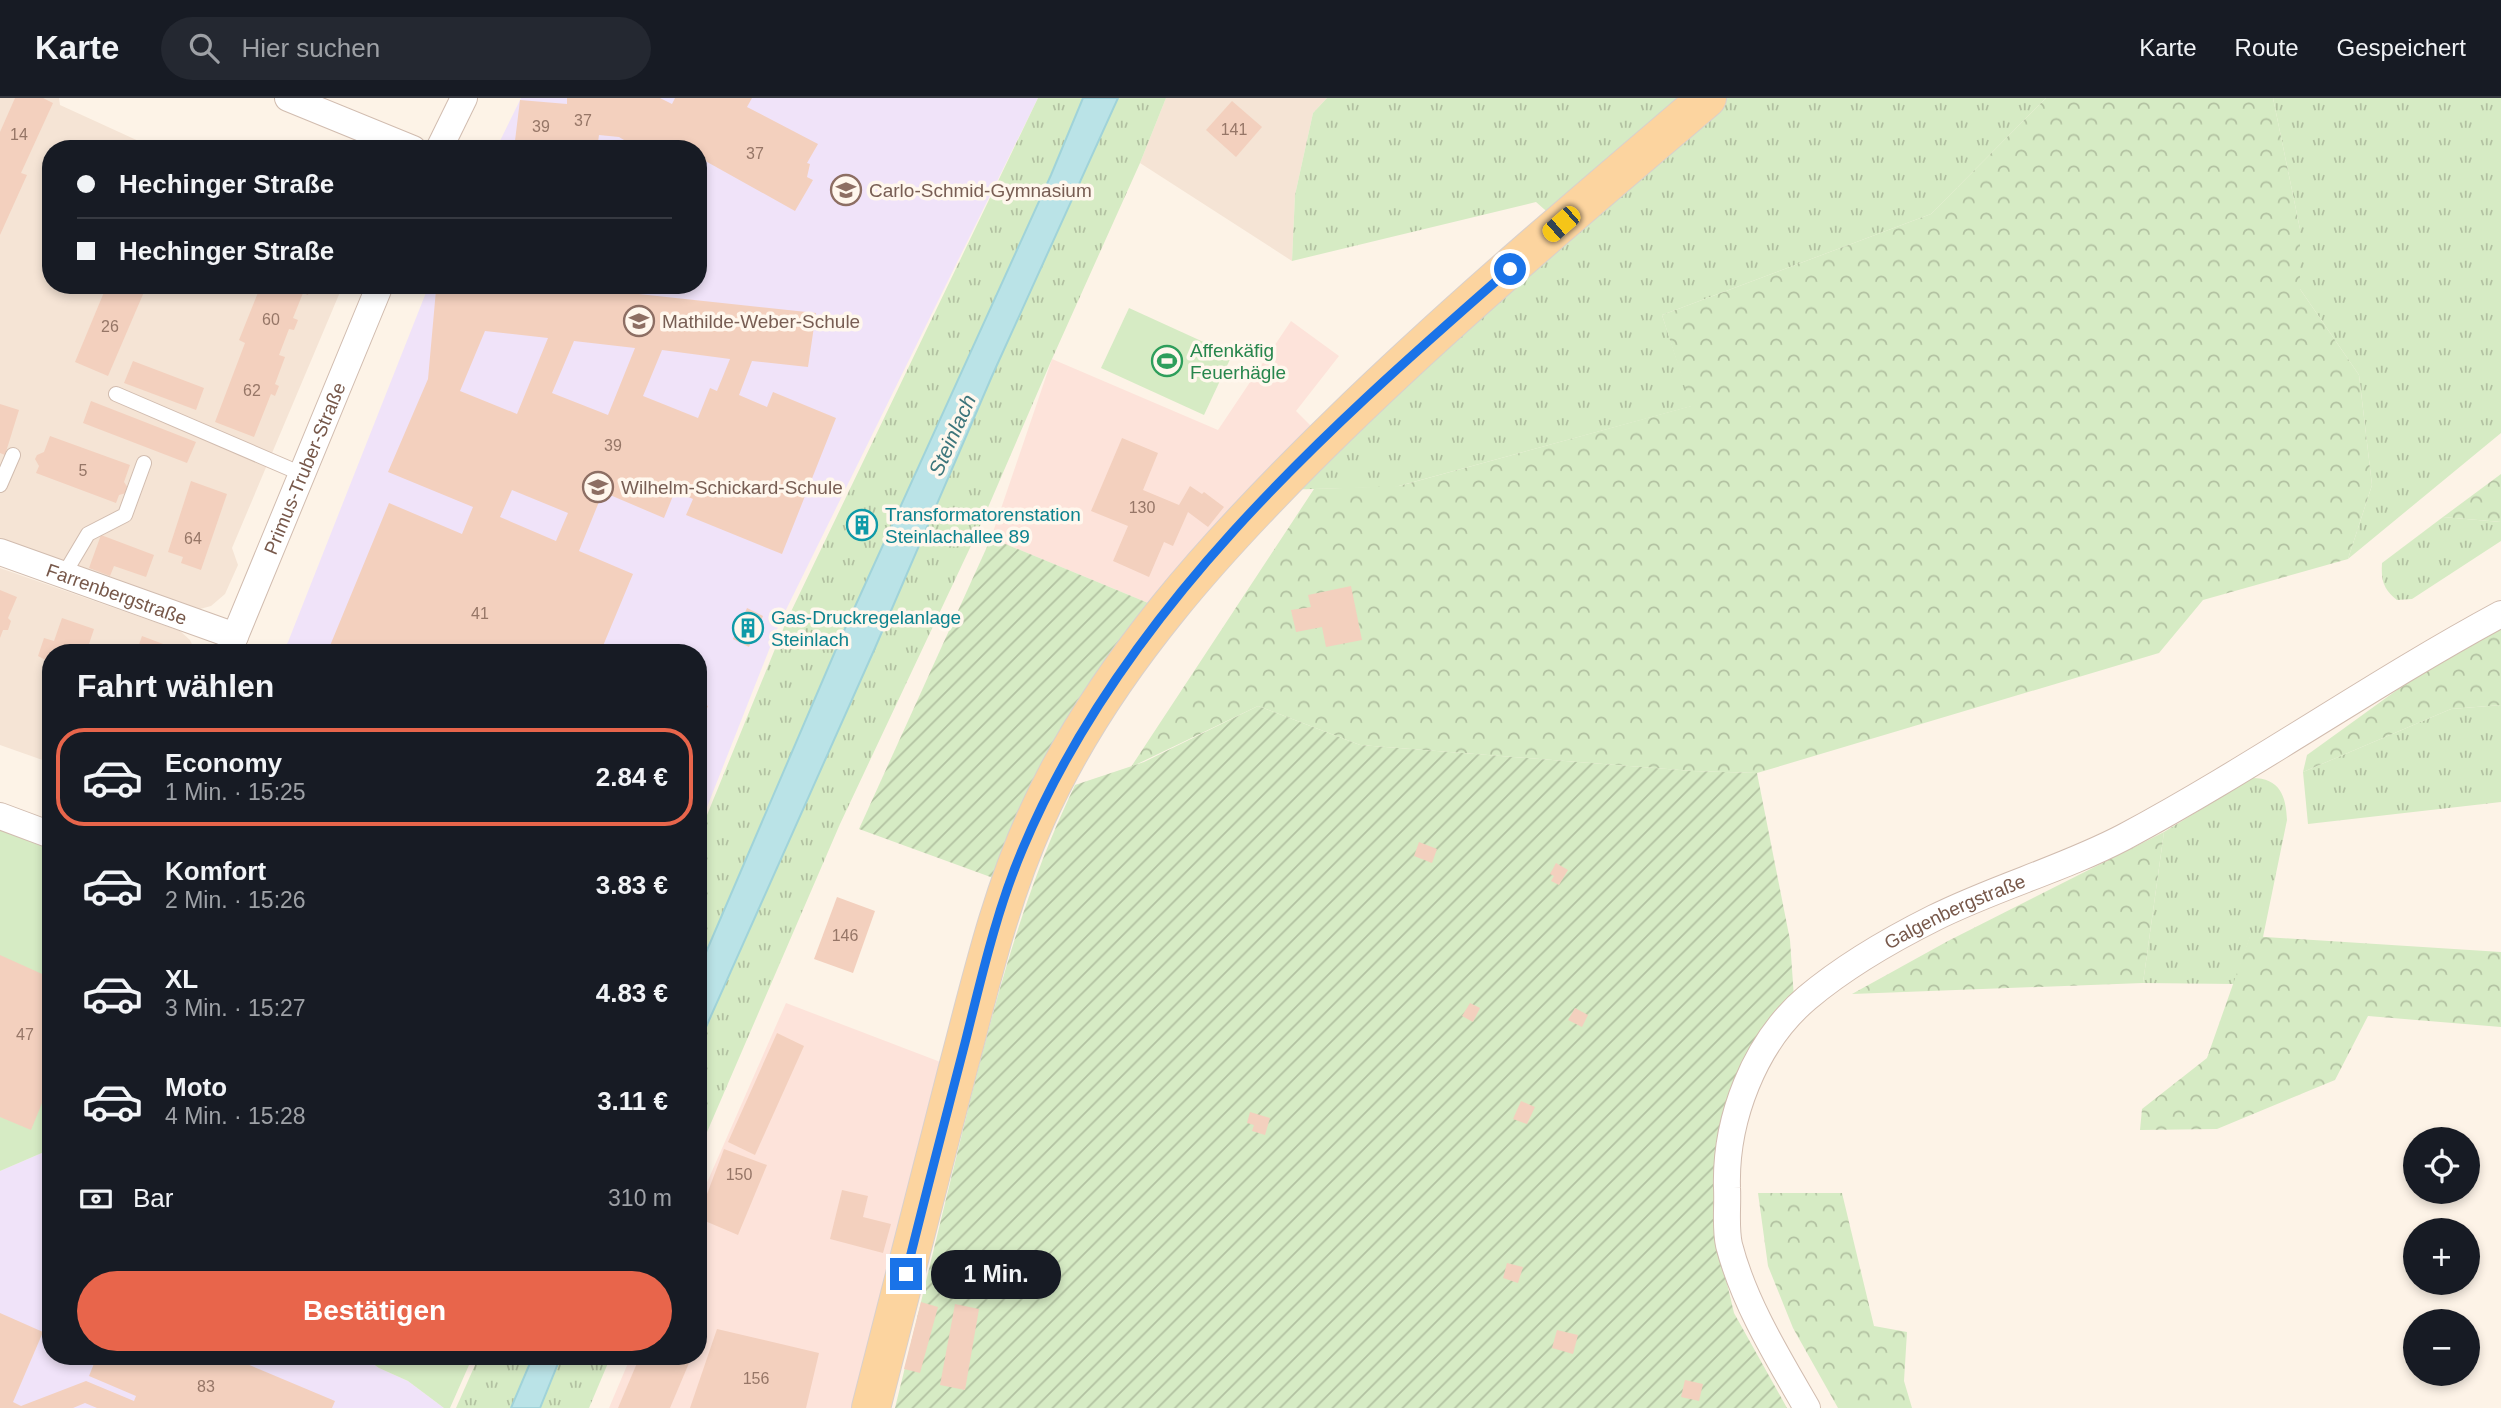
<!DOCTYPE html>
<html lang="de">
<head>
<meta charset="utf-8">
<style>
	body { margin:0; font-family:Arial,sans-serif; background:#242831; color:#f1f3f6; height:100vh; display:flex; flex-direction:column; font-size:26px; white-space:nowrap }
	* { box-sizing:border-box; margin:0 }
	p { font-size:23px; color:#9ea1a6 }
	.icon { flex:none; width:38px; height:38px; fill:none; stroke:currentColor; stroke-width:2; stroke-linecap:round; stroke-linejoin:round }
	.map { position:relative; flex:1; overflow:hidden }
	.side { position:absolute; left:42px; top:546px; width:665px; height:721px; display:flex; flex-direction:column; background:#171b24; border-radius:28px; box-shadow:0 4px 10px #0003 }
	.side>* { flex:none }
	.banner { position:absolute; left:42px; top:42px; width:665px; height:154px; border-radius:28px; box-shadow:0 4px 10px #0003; display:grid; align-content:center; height:154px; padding:0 35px; background:#171b24 }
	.fabs { position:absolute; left:2403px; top:1029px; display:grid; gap:14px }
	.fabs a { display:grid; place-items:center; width:77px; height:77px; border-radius:50%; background:#171b24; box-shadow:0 4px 10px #0003; font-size:35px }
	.end { position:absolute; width:32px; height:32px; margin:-16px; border:9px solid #1a73e8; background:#fff; box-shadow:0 0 0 4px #fff }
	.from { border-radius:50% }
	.bubble { position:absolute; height:49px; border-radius:24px; background:#171b24; box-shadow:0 4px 10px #0003; font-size:23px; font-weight:700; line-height:49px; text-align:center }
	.car { position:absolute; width:21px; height:42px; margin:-21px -10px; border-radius:9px; box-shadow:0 0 5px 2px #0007; background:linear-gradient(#f5c518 24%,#345 0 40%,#f5c518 0 76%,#345 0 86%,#f5c518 0) }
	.banner b { display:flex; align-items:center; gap:24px; height:66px; font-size:26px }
	.banner b+b { border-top:2px solid #363941 }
	.banner i { width:18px; height:18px; background:#f1f3f6 }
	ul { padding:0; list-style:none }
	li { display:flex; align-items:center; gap:21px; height:98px; margin:0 14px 10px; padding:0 21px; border:4px solid transparent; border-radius:28px }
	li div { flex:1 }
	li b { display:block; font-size:26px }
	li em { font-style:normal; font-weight:700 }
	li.active { border-color:#e8654b }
	li>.icon { width:63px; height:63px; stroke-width:1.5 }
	h2 { padding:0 35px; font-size:32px; line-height:84px }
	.pay { display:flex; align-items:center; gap:18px; height:77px; padding:0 35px; font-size:26px }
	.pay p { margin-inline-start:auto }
	.cta { display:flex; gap:14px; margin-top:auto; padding:14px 35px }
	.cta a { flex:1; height:80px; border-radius:42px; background:#e8654b; color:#fff; font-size:28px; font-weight:700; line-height:80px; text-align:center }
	header { display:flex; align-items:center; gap:42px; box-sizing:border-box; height:98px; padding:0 35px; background:#171b24; border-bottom:2px solid #363941 }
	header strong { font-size:33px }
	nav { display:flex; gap:38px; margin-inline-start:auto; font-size:24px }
	.search { width:490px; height:63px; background:#242831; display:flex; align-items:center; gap:18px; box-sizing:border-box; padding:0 24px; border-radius:38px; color:#9ea1a6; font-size:26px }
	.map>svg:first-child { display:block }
	.residential { fill:#f5e4d5 }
	.commercial { fill:#fde3da }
	.education { fill:#f0e3f9 }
	.grass { fill:url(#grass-tufts) }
	.forest { fill:url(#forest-crowns) }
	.garden { fill:url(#garden-furrows) }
	.pitch { fill:#d6ebc4 }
	.water { fill:#bae3e7; stroke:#a0d3d9; stroke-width:2 }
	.building { fill:#f3d0be; fill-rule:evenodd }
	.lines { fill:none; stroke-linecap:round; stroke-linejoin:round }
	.service-casing { stroke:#d1bcaf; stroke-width:16 }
	.minor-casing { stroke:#d1bcaf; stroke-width:28 }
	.primary-casing { stroke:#d9d0cc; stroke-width:40 }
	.service { stroke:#fff; stroke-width:14 }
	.minor { stroke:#fff; stroke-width:26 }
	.primary { stroke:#fcd49f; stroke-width:38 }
	.route { stroke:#1a73e8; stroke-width:9 }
	.labels { text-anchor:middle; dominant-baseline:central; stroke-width:7; stroke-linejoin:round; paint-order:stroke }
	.number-label { font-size:16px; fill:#967667 }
	.education-label { font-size:19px; fill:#785e54; stroke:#fff7ed; text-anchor:start }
	.leisure-label { font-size:19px; fill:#27864d; stroke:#fff7ed; text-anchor:start }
	.street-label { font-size:19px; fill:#77584a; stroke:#fff7ed }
	.culture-label { font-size:19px; fill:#0d838f; stroke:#fff7ed; text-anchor:start }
	.water-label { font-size:21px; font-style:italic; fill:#3d767c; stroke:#fff7ed }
</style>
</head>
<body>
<header>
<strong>Karte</strong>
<div class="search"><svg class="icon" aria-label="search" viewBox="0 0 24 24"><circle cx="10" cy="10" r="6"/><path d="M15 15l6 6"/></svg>Hier suchen</div>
<nav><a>Karte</a><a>Route</a><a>Gespeichert</a></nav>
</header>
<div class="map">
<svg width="2501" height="1310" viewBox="0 0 2501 1310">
	<defs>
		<pattern id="grass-tufts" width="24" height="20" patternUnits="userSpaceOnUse" patternTransform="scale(1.75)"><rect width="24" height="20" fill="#d6ebc4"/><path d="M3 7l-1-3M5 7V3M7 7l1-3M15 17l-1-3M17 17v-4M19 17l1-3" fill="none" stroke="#b2c1a1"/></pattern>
		<pattern id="forest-crowns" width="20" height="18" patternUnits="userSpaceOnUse" patternTransform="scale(1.75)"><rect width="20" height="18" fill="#d6ebc4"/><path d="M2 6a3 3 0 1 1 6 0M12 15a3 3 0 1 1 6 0" fill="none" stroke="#b2c1a1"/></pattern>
		<pattern id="garden-furrows" width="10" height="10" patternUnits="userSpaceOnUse" patternTransform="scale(1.75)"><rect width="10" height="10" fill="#d6ebc4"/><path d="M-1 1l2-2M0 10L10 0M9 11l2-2" fill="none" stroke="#b2c1a1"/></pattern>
	</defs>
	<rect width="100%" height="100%" fill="#fdf3e7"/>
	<g class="residential">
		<path d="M0,0h59l1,7 83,38 -3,6h-89v136h292l-111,263 6,17 -13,29 -14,12 -11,3 -9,-1 -191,-66z"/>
		<path d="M1166,0h161l-14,15 -18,82 -3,66 -152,-98z"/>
		<path d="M0,470l180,63 10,9 6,13h-145v110l-51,-18z"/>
	</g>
	<g class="commercial">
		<path d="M1291,223l48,35 -43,55 17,17 -160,177 -162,-67 61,-179 166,71z"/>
		<path d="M786,905l157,60 -87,345h-247l22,-52h67v-153z"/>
	</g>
	<g class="education">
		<path d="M521,0h517l-258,524 -82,208v-177h-416l6,-11 141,-357h269v-136h-202z"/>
		<path d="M51,1051v207h311l17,12 29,13 36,27h-444v-237z"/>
	</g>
	<g class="grass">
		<path d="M1038,0h128l-26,65 -88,196 -75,174 -137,291 -142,329v-316l88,-215z"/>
		<path d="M1327,0h719l-115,116 -269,101 30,91 -297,81 -122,3 288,-266 -25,-22 -244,59 3,-66 18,-82z"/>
		<path d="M2273,0h228v335l-153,126 24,-74 -13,-110 -59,-86v-60z"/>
		<path d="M2443,419l58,5v19l-89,58 -15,1c-14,-11 -16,-20 -15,-37z"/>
		<path d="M2501,607v97l-193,22 -5,-52 148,-63z"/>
		<path d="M2252,680c28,0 34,18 35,42l-24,117h-13l-16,47 -91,-1 21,-151z"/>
		<path d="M479,1258h132l-22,52h-133z"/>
	</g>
	<g class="forest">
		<path d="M2046,0h227l27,131v60l59,86 13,110 -24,74 -145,41 -44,53 -402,120 -64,-2 -333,-26 -102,-39 -127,61 183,-278 85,-3 292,-80 -29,-91 269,-101z"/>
		<path d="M2501,376v48l-58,-5z"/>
		<path d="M2501,529v78l-50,4 -148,63 4,-17 126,-91z"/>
		<path d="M2164,734l-21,151 -291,11 96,-53z"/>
		<path d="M2250,838l251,16v75l-133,-11 -33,64 -118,49 -77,1 2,-21 65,-51z"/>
		<path d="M1758,1095h84l32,133 33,6 -3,49 8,27h-74l-45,-80 -25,-62z"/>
	</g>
	<g class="garden">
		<path d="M991,440l162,67 -157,274 -137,-50z"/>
		<path d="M1258,608l102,39 333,26 64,2 33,167 4,58 -24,26 -53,217 17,72 53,95h-892c26,-105 51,-210 77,-315 28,-109 54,-206 103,-308l69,-23z"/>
	</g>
	<g class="pitch">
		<path d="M1129,210l103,47 -28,60 -103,-47z"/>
		<path d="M0,731l51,21v299l-51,22z"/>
		<path d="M362,1258h111l-23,52h-6l-36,-27 -29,-13z"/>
	</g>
	<g class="water">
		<path d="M1083,0h35l-126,278 -117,272 -177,397v-74l145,-338 208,-458z"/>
		<path d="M533,1258h28l-21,52h-29z"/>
	</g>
	<g class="building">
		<path d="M15,0h28l10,5 -32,70 6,2 -27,60v-103z"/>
		<path d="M567,0h93l12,6 3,-6h77l-5,9 71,37 -11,19 3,1 -3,13 6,3 -18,31 -95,-53 -2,4v-13h-59l-20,-12 -20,-2 -2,14h-83l6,-49 47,4z"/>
		<path d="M1232,3l30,26 -26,30 -30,-27z"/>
		<path d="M107,187h40l-39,91 -33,-14z"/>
		<path d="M261,187h50l-3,10 -5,-2 -10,25 5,2 -4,10 -5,-1 -10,26 6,2 -10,27 4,2 -4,10 -4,-2 -17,43 -39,-15 30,-79 -6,-3z"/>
		<path d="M466,187h89l261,28 -8,54 -56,-6 -13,34 28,12 6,-15 63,26 -54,136 -96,-39 7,-16 -18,-8 -11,27 -61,-26 -24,59 54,23 -33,79h-273l62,-150 73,31 11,-27 -85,-35 40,-93 8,-89 29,3zM485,233l63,7 -31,76 -57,-23zM574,243l61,7 -27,67 -56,-22zM662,252l68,9 -13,32 -7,-3 -12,30 -55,-22zM512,392l56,23 -12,28 -56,-24z"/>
		<path d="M133,263l71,27 -8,22 -72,-27z"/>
		<path d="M91,303l105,41 -9,21 -104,-40z"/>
		<path d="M0,306l19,6 -14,45 -5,-2z"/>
		<path d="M50,338l80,29 -6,17 4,6 -2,5 -7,2 -3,8 -80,-30 3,-7 -4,-7 2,-4 7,-3z"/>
		<path d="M1122,340l36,15 -15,37 36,15 11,-19 12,8 2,-2 20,15 -16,20 -20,-15 -15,34 -9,-4 -15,35 -36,-16 15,-35 -37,-15z"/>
		<path d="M191,383l36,13 -26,76 -20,-7 2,-6 -15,-5z"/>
		<path d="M858,414l17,7 -9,20 -17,-8z"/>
		<path d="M101,437l53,20 -8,22 -32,-11 -4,10 -21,-8z"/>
		<path d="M1351,488l11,54 -36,7 -4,-20 -26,5 -5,-22 20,-3 -3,-12z"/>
		<path d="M0,492l17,7 -9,21 3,3 -3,9h-5l-3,8z"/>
		<path d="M747,510l16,8 -14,31 -16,-8z"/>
		<path d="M62,520l32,11 -8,24h-35v10l-13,-7 6,-18 10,3z"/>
		<path d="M142,538l37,14 -1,3h-42z"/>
		<path d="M698,604l10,4 -10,22z"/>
		<path d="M1419,744l18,7 -5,14 -18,-7z"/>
		<path d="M1556,765l12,7 -9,15 -8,-4 3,-5 -4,-2z"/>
		<path d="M837,799l38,14 -22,62 -39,-14z"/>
		<path d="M0,857l51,23v114l-4,-1 -16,39 -31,-13z"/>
		<path d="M1470,905l10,5 -7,14 -11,-6z"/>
		<path d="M1575,910l13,7 -6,12 -14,-7z"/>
		<path d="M777,935l27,13 -49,109 -27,-13z"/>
		<path d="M1521,1003l14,6 -8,17 -14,-5z"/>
		<path d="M1250,1014l20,6 -5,17 -13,-4 2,-6 -7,-2z"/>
		<path d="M724,1051l43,16 -29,70 -40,-17z"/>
		<path d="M842,1092l26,6 -5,21 28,7 -8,29 -53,-14z"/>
		<path d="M1507,1165l16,4 -5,16 -15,-5z"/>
		<path d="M921,1204l17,5 -18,66 -16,-4z"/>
		<path d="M955,1206l24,5 -14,81 -25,-5z"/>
		<path d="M0,1215l43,19 -30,70 8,4 65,-25 48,20 2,-5 -47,-20 8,-20h131l107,45 -3,7h-235l-12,-5 -12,5h-73z"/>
		<path d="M717,1231l102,24 -13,55h-116z"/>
		<path d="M1557,1232l21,5 -5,19 -21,-6z"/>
		<path d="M640,1258h52l-22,52h-52z"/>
		<path d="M1685,1282l18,4 -4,17 -18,-4z"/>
	</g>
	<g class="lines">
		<g class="service-casing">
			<g id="service">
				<path d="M116,296l186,80"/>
				<path d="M0,387l13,-30"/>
				<path d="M63,478l25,-42 37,-19 19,-52"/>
			</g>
		</g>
		<g class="minor-casing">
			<g id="minor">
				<path d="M288,0l125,51"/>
				<path d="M439,51l25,-51"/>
				<path id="s1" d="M0,454l235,84"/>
				<path id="s2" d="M228,555l152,-368"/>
				<path d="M0,718l51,19"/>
				<path id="s3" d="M1807,1310c-30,-52 -63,-105 -78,-163 -4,-18 -1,-39 -2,-57 -2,-68 27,-145 80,-190 38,-32 83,-58 127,-80 62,-31 129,-49 190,-81 129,-69 249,-154 377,-223"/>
			</g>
		</g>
		<g class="primary-casing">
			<path id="primary" d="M871,1310c29,-112 58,-224 86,-336 23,-86 42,-172 79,-254 68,-152 185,-278 303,-393 118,-115 243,-220 368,-327"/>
		</g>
		<use href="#service" class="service"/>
		<use href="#minor" class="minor"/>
		<use href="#primary" class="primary"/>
	</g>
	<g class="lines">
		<path class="route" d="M906,1176c19,-78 40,-157 60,-235 16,-64 31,-130 57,-191 99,-236 298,-414 487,-579"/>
	</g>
	<defs>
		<g id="school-ring" transform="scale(1.575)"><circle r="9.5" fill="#fff7ed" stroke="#8d6e63" stroke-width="1.5"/><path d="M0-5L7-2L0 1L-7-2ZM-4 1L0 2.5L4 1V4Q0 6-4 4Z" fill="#8d6e63"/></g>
		<g id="stadium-ring" transform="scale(1.575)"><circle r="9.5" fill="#fff7ed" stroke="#2e9e5b" stroke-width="1.5"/><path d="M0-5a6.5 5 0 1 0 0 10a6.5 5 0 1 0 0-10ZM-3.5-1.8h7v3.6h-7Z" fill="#2e9e5b"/></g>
		<g id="building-ring" transform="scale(1.575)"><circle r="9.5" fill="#fff7ed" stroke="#0f9aa8" stroke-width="1.5"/><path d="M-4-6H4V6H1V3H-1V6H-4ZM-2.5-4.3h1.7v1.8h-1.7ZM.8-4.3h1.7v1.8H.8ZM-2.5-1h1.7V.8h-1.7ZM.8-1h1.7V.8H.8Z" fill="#0f9aa8"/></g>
	</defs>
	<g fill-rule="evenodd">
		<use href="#school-ring" x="846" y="92"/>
		<use href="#school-ring" x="639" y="223"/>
		<use href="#stadium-ring" x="1167" y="263"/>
		<use href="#school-ring" x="598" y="389"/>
		<use href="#building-ring" x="862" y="427"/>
		<use href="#building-ring" x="748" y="530"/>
	</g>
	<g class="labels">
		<g class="number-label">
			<text x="583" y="22">37</text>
			<text x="541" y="28">39</text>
			<text x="1234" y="31">141</text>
			<text x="19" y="36">14</text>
			<text x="755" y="55">37</text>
			<text x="271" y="221">60</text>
			<text x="110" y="228">26</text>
			<text x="252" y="292">62</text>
			<text x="613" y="347">39</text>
			<text x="83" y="372">5</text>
			<text x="1142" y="409">130</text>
			<text x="193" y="440">64</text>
			<text x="480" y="515">41</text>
			<text x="845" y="837">146</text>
			<text x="25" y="936">47</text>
			<text x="739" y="1076">150</text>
			<text x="756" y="1280">156</text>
			<text x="206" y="1288">83</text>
		</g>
		<g class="education-label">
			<text x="869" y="92">Carlo-Schmid-Gymnasium</text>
			<text x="662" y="223">Mathilde-Weber-Schule</text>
			<text x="621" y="389">Wilhelm-Schickard-Schule</text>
		</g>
		<g class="leisure-label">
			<text x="1190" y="252">Affenkäfig<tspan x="1190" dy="22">Feuerhägle</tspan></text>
		</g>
		<g class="street-label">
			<text stroke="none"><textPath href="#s2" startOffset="200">Primus-Truber-Straße</textPath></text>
			<text stroke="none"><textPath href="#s1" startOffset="124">Farrenbergstraße</textPath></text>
			<text stroke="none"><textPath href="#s3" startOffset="623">Galgenbergstraße</textPath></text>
		</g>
		<g class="culture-label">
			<text x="885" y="416">Transformatorenstation<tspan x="885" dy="22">Steinlachallee 89</tspan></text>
			<text x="771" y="519">Gas-Druckregelanlage<tspan x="771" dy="22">Steinlach</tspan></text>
		</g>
		<g class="water-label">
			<text transform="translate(952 337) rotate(-66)">Steinlach</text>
		</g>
	</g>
</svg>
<div class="fabs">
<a><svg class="icon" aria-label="locate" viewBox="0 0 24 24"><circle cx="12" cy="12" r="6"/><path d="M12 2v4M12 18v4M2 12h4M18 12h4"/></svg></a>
<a>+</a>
<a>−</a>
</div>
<i class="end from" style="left:1510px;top:171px"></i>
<i class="end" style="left:906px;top:1176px"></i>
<div class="bubble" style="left:931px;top:1152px;width:130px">1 Min.</div>
<i class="car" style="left:1561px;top:126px;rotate:229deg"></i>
<div class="banner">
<b><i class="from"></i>Hechinger Straße</b>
<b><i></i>Hechinger Straße</b>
</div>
<section class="side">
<h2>Fahrt wählen</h2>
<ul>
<li class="active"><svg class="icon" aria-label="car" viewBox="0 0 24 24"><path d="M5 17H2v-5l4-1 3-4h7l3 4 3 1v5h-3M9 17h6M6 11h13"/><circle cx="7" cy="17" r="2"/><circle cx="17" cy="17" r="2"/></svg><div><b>Economy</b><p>1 Min. · 15:25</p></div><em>2.84 €</em></li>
<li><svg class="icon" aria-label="car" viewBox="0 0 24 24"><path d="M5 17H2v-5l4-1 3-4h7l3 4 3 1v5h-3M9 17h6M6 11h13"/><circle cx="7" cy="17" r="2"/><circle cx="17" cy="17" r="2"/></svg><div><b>Komfort</b><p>2 Min. · 15:26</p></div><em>3.83 €</em></li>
<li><svg class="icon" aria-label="car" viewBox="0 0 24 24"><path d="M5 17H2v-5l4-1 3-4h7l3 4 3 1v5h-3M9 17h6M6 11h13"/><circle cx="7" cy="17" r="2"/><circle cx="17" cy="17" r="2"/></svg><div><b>XL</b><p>3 Min. · 15:27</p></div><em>4.83 €</em></li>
<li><svg class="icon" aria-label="car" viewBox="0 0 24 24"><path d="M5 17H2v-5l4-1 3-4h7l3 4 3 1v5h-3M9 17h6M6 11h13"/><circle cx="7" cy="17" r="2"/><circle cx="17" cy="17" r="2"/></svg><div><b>Moto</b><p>4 Min. · 15:28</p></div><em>3.11 €</em></li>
</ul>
<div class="pay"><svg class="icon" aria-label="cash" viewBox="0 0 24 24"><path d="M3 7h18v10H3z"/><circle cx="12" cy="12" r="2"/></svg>Bar<p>310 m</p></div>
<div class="cta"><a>Bestätigen</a></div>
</section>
</div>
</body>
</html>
